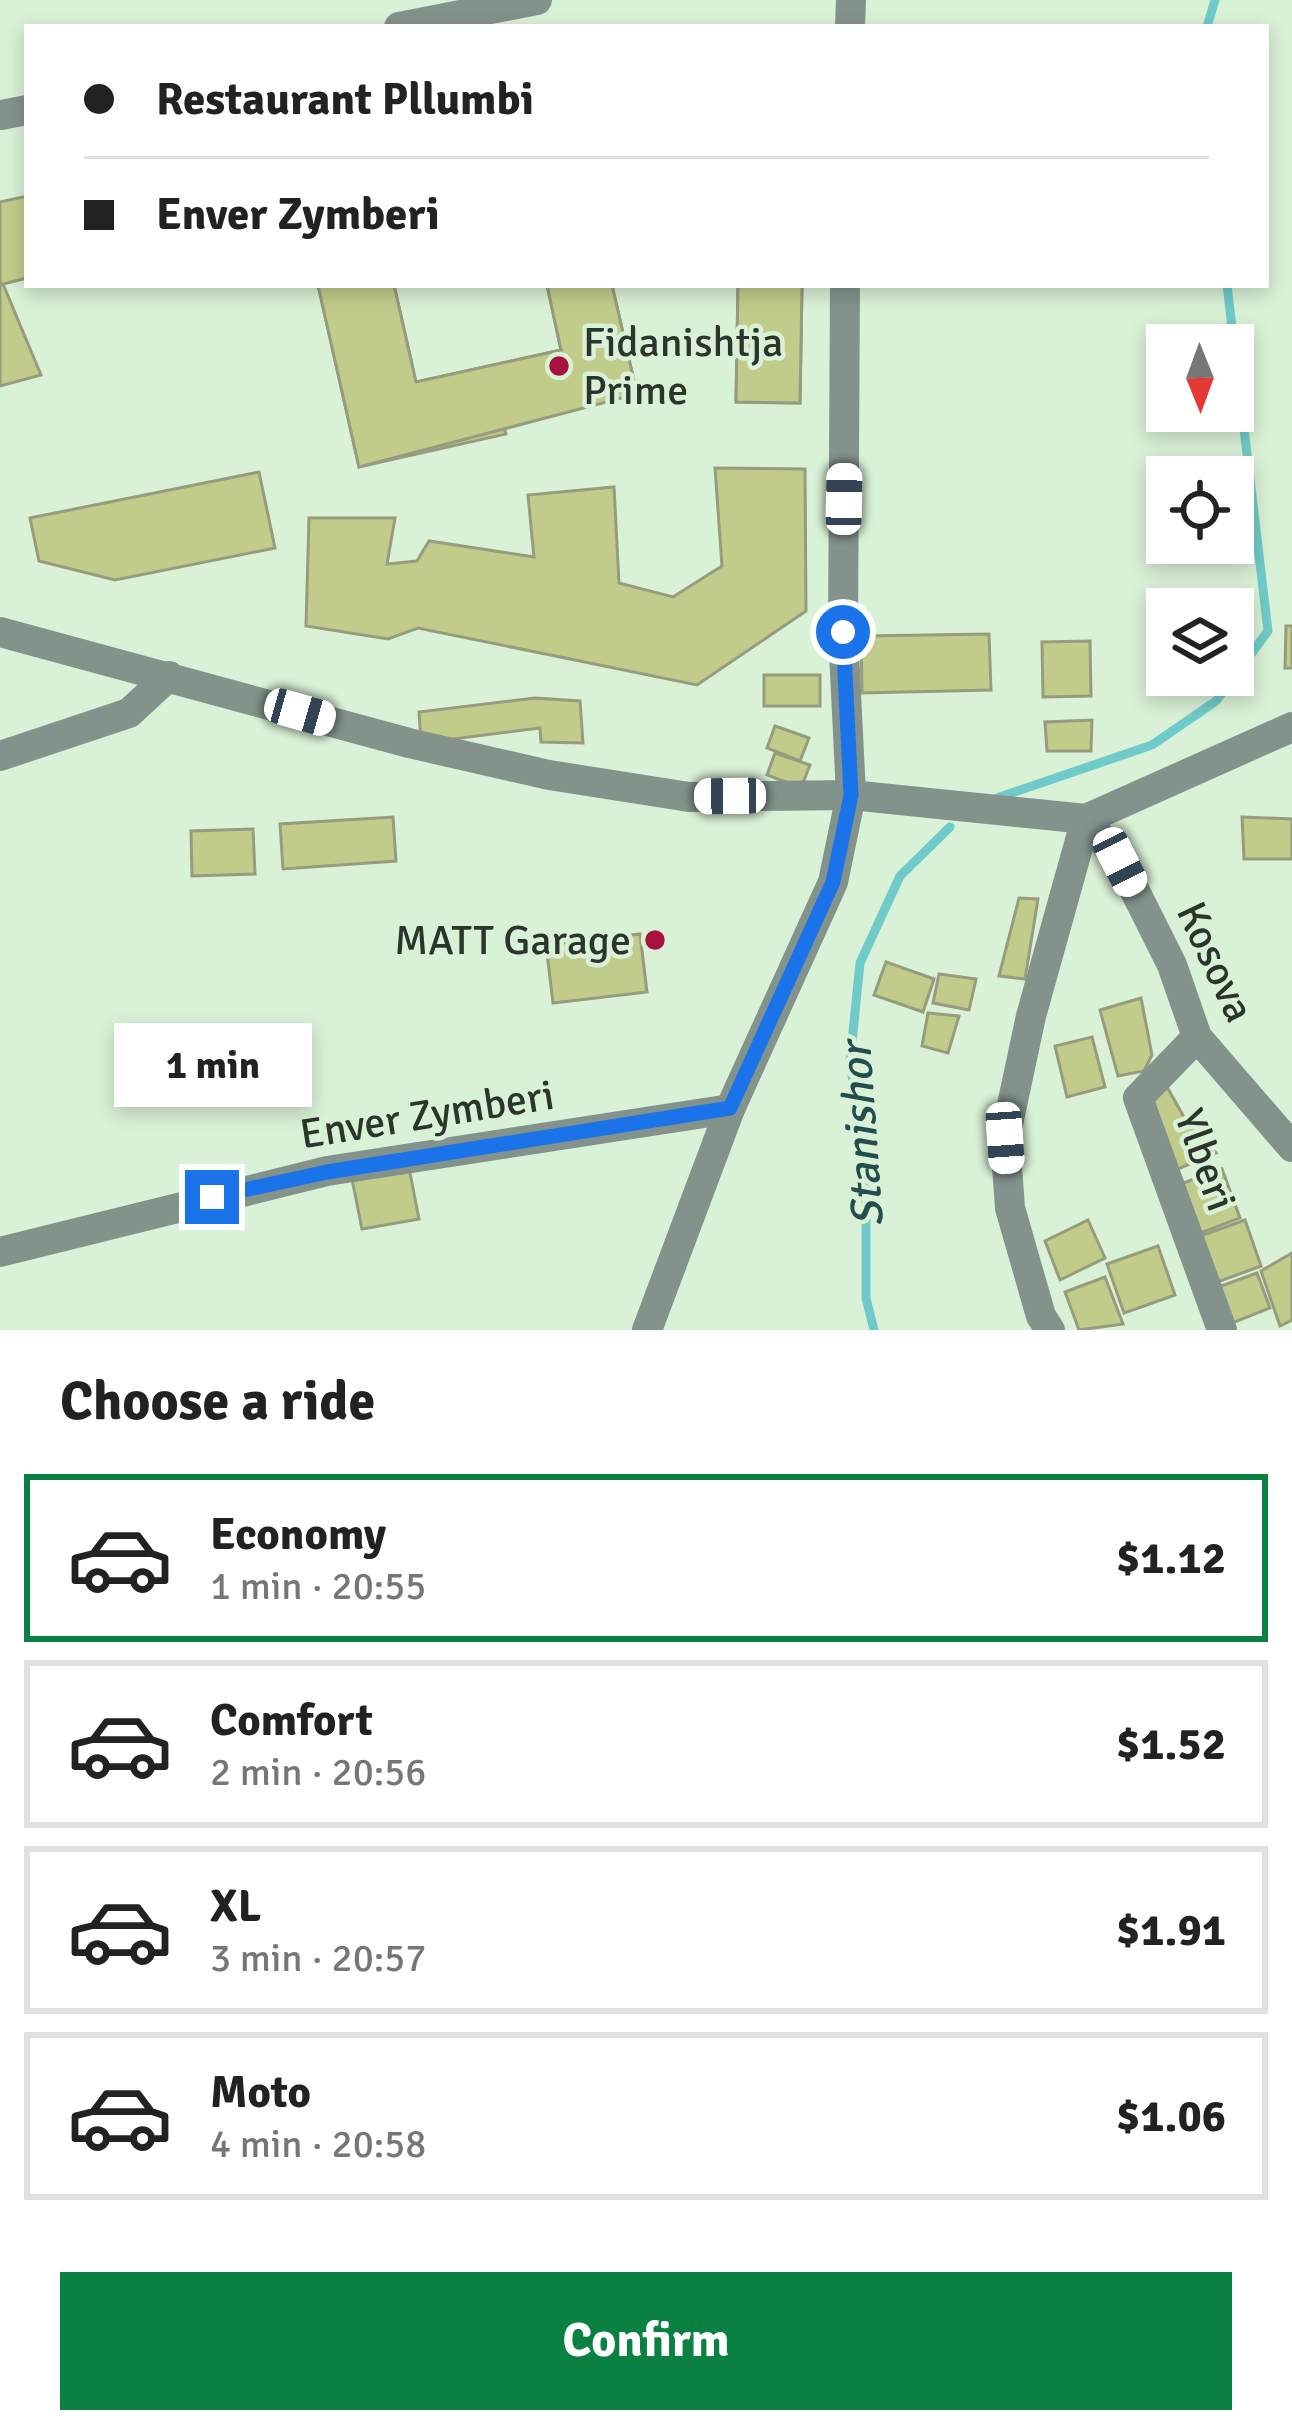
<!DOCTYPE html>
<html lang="en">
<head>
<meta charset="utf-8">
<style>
	body { margin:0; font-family:Signika,sans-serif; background:#f6f6f6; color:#222; height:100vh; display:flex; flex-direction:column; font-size:45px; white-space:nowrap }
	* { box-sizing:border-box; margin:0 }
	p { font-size:39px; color:#767676 }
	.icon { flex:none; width:66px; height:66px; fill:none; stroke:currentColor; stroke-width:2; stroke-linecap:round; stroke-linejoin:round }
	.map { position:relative; height:1330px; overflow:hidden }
	.sheet { display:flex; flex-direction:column; background:#fff; flex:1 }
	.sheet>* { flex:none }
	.hud { position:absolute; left:24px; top:24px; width:1245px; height:264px; border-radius:0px; box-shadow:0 6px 18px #0003; display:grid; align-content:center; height:264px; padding:0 60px; background:#fff }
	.needle { width:78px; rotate:179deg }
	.fabs { position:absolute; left:1146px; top:324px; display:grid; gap:24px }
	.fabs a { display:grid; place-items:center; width:108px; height:108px; border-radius:0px; background:#fff; box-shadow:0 6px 18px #0003; font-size:60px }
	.end { position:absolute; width:54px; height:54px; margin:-27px; border:15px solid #1a73e8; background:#fff; box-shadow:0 0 0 6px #fff }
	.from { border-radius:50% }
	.bubble { position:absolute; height:84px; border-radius:0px; background:#fff; box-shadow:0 6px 18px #0003; font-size:39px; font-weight:700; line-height:84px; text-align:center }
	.car { position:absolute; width:36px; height:72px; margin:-36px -18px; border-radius:15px; box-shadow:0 0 9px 3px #0007; background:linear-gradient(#fff 24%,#345 0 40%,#fff 0 76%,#345 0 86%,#fff 0) }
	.hud b { display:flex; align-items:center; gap:42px; height:114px; font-size:45px }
	.hud b+b { border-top:3px solid #e0e0e0 }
	.hud i { width:30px; height:30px; background:#222 }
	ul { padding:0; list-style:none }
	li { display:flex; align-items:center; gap:36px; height:168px; margin:0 24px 18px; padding:0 36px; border:6px solid #e0e0e0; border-radius:0px }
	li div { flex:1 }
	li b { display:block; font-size:45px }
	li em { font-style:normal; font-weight:700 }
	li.on { border-color:#0b8043 }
	li>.icon { width:108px; height:108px; stroke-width:1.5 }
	h2 { padding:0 60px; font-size:54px; line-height:144px }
	.cta { display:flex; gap:24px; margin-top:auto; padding:24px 60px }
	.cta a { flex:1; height:138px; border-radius:0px; background:#0b8043; color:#fff; font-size:48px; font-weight:700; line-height:138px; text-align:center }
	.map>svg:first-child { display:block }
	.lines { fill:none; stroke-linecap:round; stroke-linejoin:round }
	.stream { stroke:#6fcbc9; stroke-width:9 }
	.building { fill:#c1cc8a; stroke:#969c7d; stroke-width:3 }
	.minor { stroke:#83938c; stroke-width:30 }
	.route { stroke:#1a73e8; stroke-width:15 }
	.poi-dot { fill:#a8103e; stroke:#d9f1d6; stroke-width:4.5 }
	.labels { text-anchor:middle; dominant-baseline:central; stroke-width:9; stroke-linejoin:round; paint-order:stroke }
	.poi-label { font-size:42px; fill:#2c352b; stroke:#d9f1d6; text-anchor:start }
	.street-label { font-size:42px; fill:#2c352b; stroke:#d9f1d6 }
	.water-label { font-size:45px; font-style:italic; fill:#234e4d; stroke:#d9f1d6 }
</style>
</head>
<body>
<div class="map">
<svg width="1292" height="1330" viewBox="0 0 1292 1330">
	<rect width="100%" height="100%" fill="#d9f1d6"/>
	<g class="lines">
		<g class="stream">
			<path d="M1207,27l8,-27"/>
			<path d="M997,798l155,-53 64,-44 52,-70 -41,-346"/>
			<path d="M874,1330l-8,-32v-134l-16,-102 10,-99 40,-87 50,-49"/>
		</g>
	</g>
	<g class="building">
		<path d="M27,196v82l-24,6 38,91 -41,11v-184z"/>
		<path d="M318,285h76l22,97 145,-32 -14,-65h65l25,109 -134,30 3,10 -147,33z"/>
		<path d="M318,285h76l22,97 145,-32 -14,-65h65l25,109 -278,73z"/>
		<path d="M738,285h64l-2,118 -64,-1z"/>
		<path d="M738,285h64l-2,118 -64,-1z"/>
		<path d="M715,468l90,1 1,142 -109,74 -279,-57 -30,11 -82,-13 3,-108h86l-8,46 30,-3 12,-20 105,16 -6,-62 86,-8 5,96 54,14 49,-31z"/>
		<path d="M259,472l16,76 -160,32 -76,-19 -9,-43z"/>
		<path d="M1286,626h6v42h-7z"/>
		<path d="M989,634l2,56 -129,3 -1,-57z"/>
		<path d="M1090,641l1,55 -48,1 -1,-55z"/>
		<rect x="764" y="675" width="56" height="31"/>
		<path d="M535,698l45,3 3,42 -42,-1 -1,-14 -119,15 -2,-31z"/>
		<path d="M1092,720l-1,31h-44l-2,-29z"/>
		<path d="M775,726l34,12 -9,23 -33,-13z"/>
		<path d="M775,753l35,12 -9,23 -34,-13z"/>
		<path d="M393,817l3,44 -113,8 -3,-45z"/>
		<path d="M1242,817l50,2v40h-48z"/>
		<path d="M253,829l2,45 -63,2 -1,-45z"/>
		<path d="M1019,898l19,1 -13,80 -26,-3z"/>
		<path d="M640,934l7,58 -94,11 -7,-58z"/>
		<path d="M886,962l48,17 -11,33 -49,-17z"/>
		<path d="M939,974l37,5 -7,31 -36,-7z"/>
		<path d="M1141,998l11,57 -8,16 -26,5 -18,-66z"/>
		<path d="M928,1013l31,3 -11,37 -26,-7z"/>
		<path d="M1092,1037l13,50 -38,10 -12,-51z"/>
		<path d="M1162,1078l27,48 27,27 -45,19 -22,-80z"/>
		<path d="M409,1168l10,51 -57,10 -10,-50z"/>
		<path d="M1222,1169l18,49 -47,18 -18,-50z"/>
		<path d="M1088,1220l17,38 -45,22 -15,-39z"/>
		<path d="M1245,1220l16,46 -49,18 -17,-46z"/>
		<path d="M1158,1246l17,49 -51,18 -17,-49z"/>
		<path d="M1292,1253v67l-12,6 -19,-55z"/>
		<path d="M1257,1273l13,35 -43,17 -14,-36z"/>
		<path d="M1105,1277l18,47 -44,6 -14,-38z"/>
	</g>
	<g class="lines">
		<g class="minor">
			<path d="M399,27l138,-27"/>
			<path d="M850,27l1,-27"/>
			<path d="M1,115l26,-5"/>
			<path d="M0,632l409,111 140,32 140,22 162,-2 235,24 34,43 23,45 29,58 25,72 95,110"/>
			<path d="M0,756l129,-43 40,-37"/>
			<path d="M1197,1037l-59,61 84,232"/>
			<path d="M0,1252l327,-81 403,-62"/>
			<path d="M647,1330l83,-221 103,-227 18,-87 -8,-163 2,-347"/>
			<path d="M1050,1330l-9,-14 -31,-108 -5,-70 26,-122 55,-197 206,-92"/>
		</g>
	</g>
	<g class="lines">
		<path class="route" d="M212,1197l115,-25 403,-64 103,-226 18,-87 -8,-163"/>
	</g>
	<g class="poi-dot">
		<circle cx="559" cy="366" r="12"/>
		<circle cx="655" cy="940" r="12"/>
	</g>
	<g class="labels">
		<g class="poi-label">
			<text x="583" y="342">Fidanishtja<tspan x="583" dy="48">Prime</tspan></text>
			<text x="631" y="940" text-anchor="end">MATT Garage</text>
		</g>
		<g class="street-label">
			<text transform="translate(1215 962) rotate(65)">Kosova</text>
			<text transform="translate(427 1115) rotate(-9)">Enver Zymberi</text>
			<text transform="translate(1205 1160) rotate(70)">Ylberi</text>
		</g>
		<g class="water-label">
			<text transform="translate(862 1135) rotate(-94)">Stanishor</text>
		</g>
	</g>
</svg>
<div class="fabs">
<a><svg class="needle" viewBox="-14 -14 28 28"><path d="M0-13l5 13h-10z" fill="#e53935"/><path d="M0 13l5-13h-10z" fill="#767676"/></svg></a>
<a><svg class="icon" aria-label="locate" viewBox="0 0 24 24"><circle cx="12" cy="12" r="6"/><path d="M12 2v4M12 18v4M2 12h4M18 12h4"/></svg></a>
<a><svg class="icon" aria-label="layers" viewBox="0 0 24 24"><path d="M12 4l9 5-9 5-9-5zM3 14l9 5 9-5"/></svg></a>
</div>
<i class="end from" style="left:843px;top:632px"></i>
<i class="end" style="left:212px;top:1197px"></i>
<div class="bubble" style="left:114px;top:1023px;width:198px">1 min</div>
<i class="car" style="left:844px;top:499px;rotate:1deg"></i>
<i class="car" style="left:300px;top:712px;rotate:106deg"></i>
<i class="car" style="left:730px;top:796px;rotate:269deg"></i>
<i class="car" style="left:1120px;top:862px;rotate:153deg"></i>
<i class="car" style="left:1005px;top:1138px;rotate:176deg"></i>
<div class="hud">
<b><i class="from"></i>Restaurant Pllumbi</b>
<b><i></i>Enver Zymberi</b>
</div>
</div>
<section class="sheet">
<h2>Choose a ride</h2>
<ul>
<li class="on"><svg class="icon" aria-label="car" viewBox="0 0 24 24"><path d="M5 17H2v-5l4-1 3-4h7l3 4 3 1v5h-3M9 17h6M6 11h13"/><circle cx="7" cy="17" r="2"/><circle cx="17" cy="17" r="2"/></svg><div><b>Economy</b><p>1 min · 20:55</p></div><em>$1.12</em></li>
<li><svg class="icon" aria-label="car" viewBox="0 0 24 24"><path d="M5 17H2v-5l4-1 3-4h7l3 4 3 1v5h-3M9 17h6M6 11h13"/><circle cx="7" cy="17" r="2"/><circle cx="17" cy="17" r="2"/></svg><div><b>Comfort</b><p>2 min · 20:56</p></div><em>$1.52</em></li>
<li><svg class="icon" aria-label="car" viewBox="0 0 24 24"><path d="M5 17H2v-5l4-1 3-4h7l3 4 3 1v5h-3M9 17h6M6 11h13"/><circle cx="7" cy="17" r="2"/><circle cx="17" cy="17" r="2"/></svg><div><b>XL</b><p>3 min · 20:57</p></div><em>$1.91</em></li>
<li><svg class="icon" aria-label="car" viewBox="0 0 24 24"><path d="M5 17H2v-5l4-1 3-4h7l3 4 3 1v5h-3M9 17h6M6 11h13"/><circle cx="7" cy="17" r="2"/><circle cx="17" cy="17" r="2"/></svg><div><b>Moto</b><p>4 min · 20:58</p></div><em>$1.06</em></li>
</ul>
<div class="cta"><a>Confirm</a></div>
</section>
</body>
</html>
